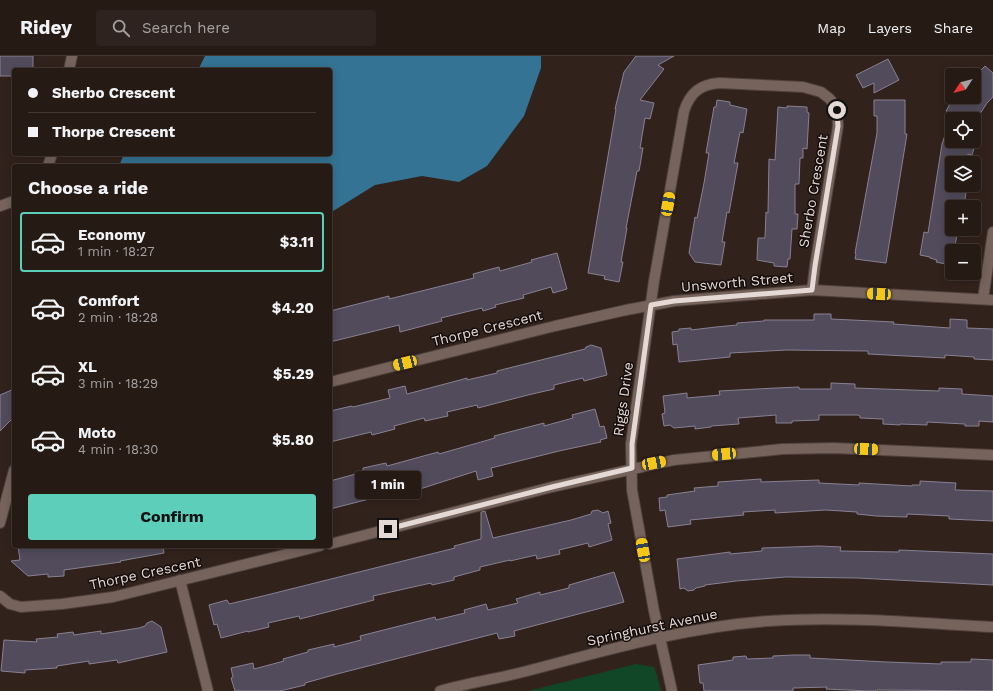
<!DOCTYPE html>
<html lang="en">
<head>
<meta charset="utf-8">
<style>
	body { margin:0; font-family:"Work Sans",sans-serif; background:#2e231e; color:#f1f3f6; height:100vh; display:flex; flex-direction:column; font-size:15px; white-space:nowrap }
	* { box-sizing:border-box; margin:0 }
	p { font-size:13px; color:#a4a1a0 }
	.icon { flex:none; width:22px; height:22px; fill:none; stroke:currentColor; stroke-width:2; stroke-linecap:round; stroke-linejoin:round }
	.map { position:relative; flex:1; overflow:hidden }
	.side { position:absolute; left:12px; top:108px; width:320px; height:384px; display:flex; flex-direction:column; background:#261a15; border-radius:4px; box-shadow:0 2px 10px #0003,0 0 0 1px #423834 }
	.side>* { flex:none }
	.hud { position:absolute; left:12px; top:12px; width:320px; height:88px; border-radius:4px; box-shadow:0 2px 10px #0003,0 0 0 1px #423834; display:grid; align-content:center; height:88px; padding:0 16px; background:#261a15 }
	.needle { width:26px; rotate:234deg }
	.buttons { position:absolute; left:945px; top:12px; display:grid; gap:8px }
	.buttons a { display:grid; place-items:center; width:36px; height:36px; border-radius:4px; background:#261a15; box-shadow:0 2px 10px #0003,0 0 0 1px #423834; font-size:20px }
	.end { position:absolute; width:18px; height:18px; margin:-9px; border:5px solid #e4d9d5; background:#111; box-shadow:0 0 0 2px #111 }
	.from { border-radius:50% }
	.bubble { position:absolute; height:28px; border-radius:4px; background:#261a15; box-shadow:0 2px 10px #0003,0 0 0 1px #423834; font-size:13px; font-weight:700; line-height:28px; text-align:center }
	.car { position:absolute; width:12px; height:24px; margin:-12px -6px; border-radius:5px; box-shadow:0 0 3px 1px #0007; background:linear-gradient(#f5c518 24%,#345 0 40%,#f5c518 0 76%,#345 0 86%,#f5c518 0) }
	.hud b { display:flex; align-items:center; gap:14px; height:38px; font-size:15px }
	.hud b+b { border-top:1px solid #423834 }
	.hud i { width:10px; height:10px; background:#f1f3f6 }
	ul { padding:0; list-style:none }
	li { display:flex; align-items:center; gap:12px; height:60px; margin:0 8px 6px; padding:0 8px; border:2px solid transparent; border-radius:4px }
	li div { flex:1 }
	li b { display:block; font-size:15px }
	li em { font-style:normal; font-weight:700 }
	li.on { border-color:#5dceb9 }
	li>.icon { width:36px; height:36px; stroke-width:1.5 }
	h2 { padding:0 16px; font-size:18px; line-height:48px }
	.cta { display:flex; gap:8px; margin-top:auto; padding:8px 16px }
	.cta a { flex:1; height:46px; border-radius:4px; background:#5dceb9; color:#111; font-size:16px; font-weight:700; line-height:46px; text-align:center }
	header { display:flex; align-items:center; gap:24px; box-sizing:border-box; height:56px; padding:0 20px; background:#261a15; border-bottom:1px solid #423834 }
	header strong { font-size:19px }
	nav { display:flex; gap:22px; margin-inline-start:auto; font-size:14px }
	.search { width:280px; height:36px; background:#2e231e; display:flex; align-items:center; gap:10px; box-sizing:border-box; padding:0 14px; border-radius:4px; color:#a4a1a0; font-size:15px }
	.map>svg:first-child { display:block }
	.green { fill:#114727 }
	.water { fill:#347393 }
	.building { fill:#514b5b; stroke:#888193 }
	.lines { fill:none; stroke-linecap:round; stroke-linejoin:round }
	.minor-casing { stroke:#4e413c; stroke-width:12 }
	.tertiary-casing { stroke:#4e413c; stroke-width:12 }
	.minor { stroke:#76635c; stroke-width:10 }
	.tertiary { stroke:#76635c; stroke-width:10 }
	.route { stroke:#e4d9d5; stroke-width:5 }
	.labels { text-anchor:middle; dominant-baseline:central; stroke-width:3; stroke-linejoin:round; paint-order:stroke }
	.street-label { font-size:14px; fill:#e4d9d5; stroke:#140d0b }
</style>
</head>
<body>
<header>
<strong>Ridey</strong>
<div class="search"><svg class="icon" aria-label="search" viewBox="0 0 24 24"><circle cx="10" cy="10" r="6"/><path d="M15 15l6 6"/></svg>Search here</div>
<nav><a>Map</a><a>Layers</a><a>Share</a></nav>
</header>
<div class="map">
<svg width="993" height="635" viewBox="0 0 993 635">
	<rect width="100%" height="100%" fill="#32221c"/>
	<path class="green" d="M636,608l18,3 3,8 4,16h-133z"/>
	<path class="water" d="M205,0h336v12l-17,48 -37,50 -28,16 -37,-6 -47,9 -45,28v-47h-211l5,-12h206v-84h-132z"/>
	<g class="building">
		<path d="M0,0h33v14h-19v6h-14z"/>
		<path d="M636,0h38l-16,9 6,4 -24,31 14,3 -4,16 -5,-1 -5,30h3l-4,23h-2l-11,57h1l-6,34h2l-4,20 -15,-3 1,-3 -17,-3 28,-164h-1l9,-37z"/>
		<path d="M888,3l11,21 -25,13v-10l-11,5 -7,-13z"/>
		<path d="M985,10l8,7v24l-6,6 -13,20v-4h-22v22h22v-4l3,2 -5,16 -4,-1 -1,9h-15v22h11l-1,7h4l-2,15h-12v22h8l-1,6h-2l-3,16h-2l-2,14 -14,-3 1,-2 -7,-2v-1l-10,-2 4,-23 4,1 14,-89 10,-29 -6,-4 8,-14h20v-20z"/>
		<path d="M717,44l13,2v3l17,4 -4,24 -3,-1 -6,31h4l-9,50 -2,-1 -5,30h3l-4,23 -26,-3 -6,-9 6,-36 2,1 7,-35 5,-30h-3l8,-46h2z"/>
		<path d="M874,44h31v34h2l-21,129 -31,-4 1,-5 -1,-1 22,-120v-17h-3z"/>
		<path d="M787,50l20,1v5l2,1 -2,36 -4,-1v10h-3l-1,26h-4v30h3l-1,15h-5l-2,30h-2l-1,8 -13,-1v-3l-17,-3 1,-22h7l1,-26 2,1 1,-54 6,1 3,-53 9,1z"/>
		<path d="M557,197l10,36 -14,4 -2,-6 -28,8 1,3 -29,7 1,2 -13,4 -1,-3 -41,10 1,3 -42,11 -1,-7 -69,17v-31l59,-15v3l85,-21 -1,-4 26,-7 1,4 32,-9 -1,-2z"/>
		<path d="M814,258h17v5l63,3 -1,2 57,4v-9l17,1v8l26,1v31l-19,-1v-2l-29,-2v3l-77,-4v-3l-81,-1 -57,3v4l-51,5 -2,-18 -4,1 -1,-13 7,-1v-2l12,-1v2l25,-3 21,-2v-2l27,-2v-1h50z"/>
		<path d="M591,289l10,3 6,27 -23,6 -1,-3 -29,7v4l-26,6 -50,13 -1,-3 -30,7 1,4 -23,5 -1,-3 -30,8 1,3 -23,6 -1,-3 -41,10v-31l22,-5 1,1 37,-9 -2,-8 17,-4 2,8 53,-14 7,-2v2l30,-7v-2l88,-22 1,-2z"/>
		<path d="M831,327l24,1v4l84,3v-3l23,1v5l31,2v26l-14,-1v5h-14v-2l-38,-2v3l-27,-1v1l-17,-1v-5l-23,-1v-2l-2,-1h-39v5l-27,1v2h-16v-8l-38,3 1,6 -28,2v1l-16,2v-3l-21,2 -4,-3 -6,1 -2,-12 3,-1 -2,-17 24,-3v5l33,-3 -1,-4 57,-3 23,-1v2h32z"/>
		<path d="M14,333v28l-14,14v-36z"/>
		<path d="M595,353l5,18 4,-1 3,12 -7,2 1,2 -42,9 -68,17 2,8 -15,4 -2,-9 -56,18 -18,5 -1,-3 -71,18v-28l33,-9v-4l23,-5 1,3 51,-14 1,2 56,-16 -1,-2 50,-13v3l29,-8 -1,-3z"/>
		<path d="M761,423v3l58,-2v3l40,2v-2l53,3v-1h8v-4l36,2 -1,7 38,1v30l-44,-2v-3l-42,-2v3l-31,-1 -19,-2v-2l-31,-2 -51,3v-3l-32,2 1,3 -54,5 1,4 -23,3 -3,-17 -5,1 -1,-13 8,-1v-2l28,-4 -1,-3 24,-2v-4z"/>
		<path d="M598,454l5,3 5,-2 3,12 -3,1 4,16 -23,7 -1,-4 -29,7 1,4 -23,5 -1,-4 -26,6v-1l-30,7v3l-26,7v3l-22,5 -1,-2 -58,13 1,4 -74,19 -1,-3 -31,7 1,4 -21,5v-1l-27,7 -4,-14 -3,1 -5,-20 18,-5 2,4 38,-9 188,-47 -1,-2 27,-7v-27l4,-1 8,27 78,-18 20,-6 1,-3z"/>
		<path d="M18,490h145l1,7 -44,8 1,1 -57,8v6l-16,1v-3l-20,2 -17,-15 9,-1z"/>
		<path d="M819,490l22,1 -1,4 59,1v-2l94,4v31l-136,-7 -71,-1 -50,4 -31,4v1l-9,2 -2,2 -6,1 -4,-3 -4,1 -3,-30 53,-7v2l32,-3v-3z"/>
		<path d="M614,516l10,30 -110,29 1,5 -16,3 -2,-6 -160,41 -32,9v2l-25,6h-45l-4,-13 2,-1 -2,-9 22,-5 1,6 30,-8 -1,-2 25,-7v-2l26,-6v3l27,-7 -1,-4 75,-19 1,3 29,-7 -1,-3 22,-6 2,6 30,-7 -2,-4 24,-7v3l29,-7v-3z"/>
		<path d="M152,565l9,6 6,25 -49,11 -1,-3 -28,4v-3l-32,5v2l-32,2v3l-24,-2 3,-31 33,2 -1,-3 22,-2 -1,-3 16,-2 1,3 27,-4v3l38,-6 6,-2 2,-3z"/>
		<path d="M793,599h17v3l77,4 54,2v-2h30v-3l22,1v31l-116,-1 -1,1h-8l-42,-2 1,-2 -34,1v3h-89l-1,-8h-3l-2,-18 35,-5v-3l13,-1 1,3 26,-1v-2z"/>
	</g>
	<g class="lines">
		<g class="minor-casing">
			<g id="minor">
				<path d="M983,243l10,-67"/>
				<path d="M330,326l225,-56 71,-16 48,-9 138,-11 181,10"/>
				<path d="M0,467l14,-53"/>
				<path d="M330,488l222,-57 122,-27 109,-11 51,-1 159,7"/>
				<path d="M180,524l28,111"/>
				<path d="M0,540l10,8 11,3 41,-3 51,-7 207,-51"/>
				<path d="M672,635l-18,-80 -22,-121 -1,-46 23,-163 30,-170c6,-18 16,-27 36,-28l83,4 18,5 9,7 7,11 1,16 -23,140 -3,24"/>
			</g>
		</g>
		<g class="tertiary-casing">
			<g id="tertiary">
				<path d="M69,14l3,-14"/>
				<path d="M48,110l4,-12"/>
				<path d="M0,150l14,-5"/>
				<path d="M440,635c28,-8 56,-12 83,-19 81,-21 162,-45 246,-51 75,-5 150,2 224,6"/>
			</g>
		</g>
		<use href="#minor" class="minor"/>
		<use href="#tertiary" class="tertiary"/>
	</g>
	<g class="lines">
		<path class="route" d="M388,473l164,-42 80,-19v-24l19,-139 23,-4 138,-11 3,-24 23,-140 -1,-16"/>
	</g>
	<g class="labels">
		<g class="street-label">
			<text transform="translate(813 135) rotate(-80)">Sherbo Crescent</text>
			<text transform="translate(737 226) rotate(-5)">Unsworth Street</text>
			<text transform="translate(487 272) rotate(-14)">Thorpe Crescent</text>
			<text transform="translate(623 343) rotate(-82)">Riggs Drive</text>
			<text transform="translate(145 517) rotate(-12)">Thorpe Crescent</text>
			<text transform="translate(652 571) rotate(-12)">Springhurst Avenue</text>
		</g>
	</g>
</svg>
<div class="buttons">
<a><svg class="needle" viewBox="-14 -14 28 28"><path d="M0-13l5 13h-10z" fill="#e53935"/><path d="M0 13l5-13h-10z" fill="#a4a1a0"/></svg></a>
<a><svg class="icon" aria-label="locate" viewBox="0 0 24 24"><circle cx="12" cy="12" r="6"/><path d="M12 2v4M12 18v4M2 12h4M18 12h4"/></svg></a>
<a><svg class="icon" aria-label="layers" viewBox="0 0 24 24"><path d="M12 4l9 5-9 5-9-5zM3 14l9 5 9-5"/></svg></a>
<a>+</a>
<a>−</a>
</div>
<i class="end from" style="left:837px;top:54px"></i>
<i class="end" style="left:388px;top:473px"></i>
<div class="bubble" style="left:355px;top:415px;width:66px">1 min</div>
<i class="car" style="left:668px;top:148px;rotate:10deg"></i>
<i class="car" style="left:879px;top:238px;rotate:273deg"></i>
<i class="car" style="left:405px;top:307px;rotate:256deg"></i>
<i class="car" style="left:866px;top:393px;rotate:93deg"></i>
<i class="car" style="left:724px;top:398px;rotate:265deg"></i>
<i class="car" style="left:654px;top:407px;rotate:79deg"></i>
<i class="car" style="left:643px;top:494px;rotate:350deg"></i>
<div class="hud">
<b><i class="from"></i>Sherbo Crescent</b>
<b><i></i>Thorpe Crescent</b>
</div>
<section class="side">
<h2>Choose a ride</h2>
<ul>
<li class="on"><svg class="icon" aria-label="car" viewBox="0 0 24 24"><path d="M5 17H2v-5l4-1 3-4h7l3 4 3 1v5h-3M9 17h6M6 11h13"/><circle cx="7" cy="17" r="2"/><circle cx="17" cy="17" r="2"/></svg><div><b>Economy</b><p>1 min · 18:27</p></div><em>$3.11</em></li>
<li><svg class="icon" aria-label="car" viewBox="0 0 24 24"><path d="M5 17H2v-5l4-1 3-4h7l3 4 3 1v5h-3M9 17h6M6 11h13"/><circle cx="7" cy="17" r="2"/><circle cx="17" cy="17" r="2"/></svg><div><b>Comfort</b><p>2 min · 18:28</p></div><em>$4.20</em></li>
<li><svg class="icon" aria-label="car" viewBox="0 0 24 24"><path d="M5 17H2v-5l4-1 3-4h7l3 4 3 1v5h-3M9 17h6M6 11h13"/><circle cx="7" cy="17" r="2"/><circle cx="17" cy="17" r="2"/></svg><div><b>XL</b><p>3 min · 18:29</p></div><em>$5.29</em></li>
<li><svg class="icon" aria-label="car" viewBox="0 0 24 24"><path d="M5 17H2v-5l4-1 3-4h7l3 4 3 1v5h-3M9 17h6M6 11h13"/><circle cx="7" cy="17" r="2"/><circle cx="17" cy="17" r="2"/></svg><div><b>Moto</b><p>4 min · 18:30</p></div><em>$5.80</em></li>
</ul>
<div class="cta"><a>Confirm</a></div>
</section>
</div>
</body>
</html>
